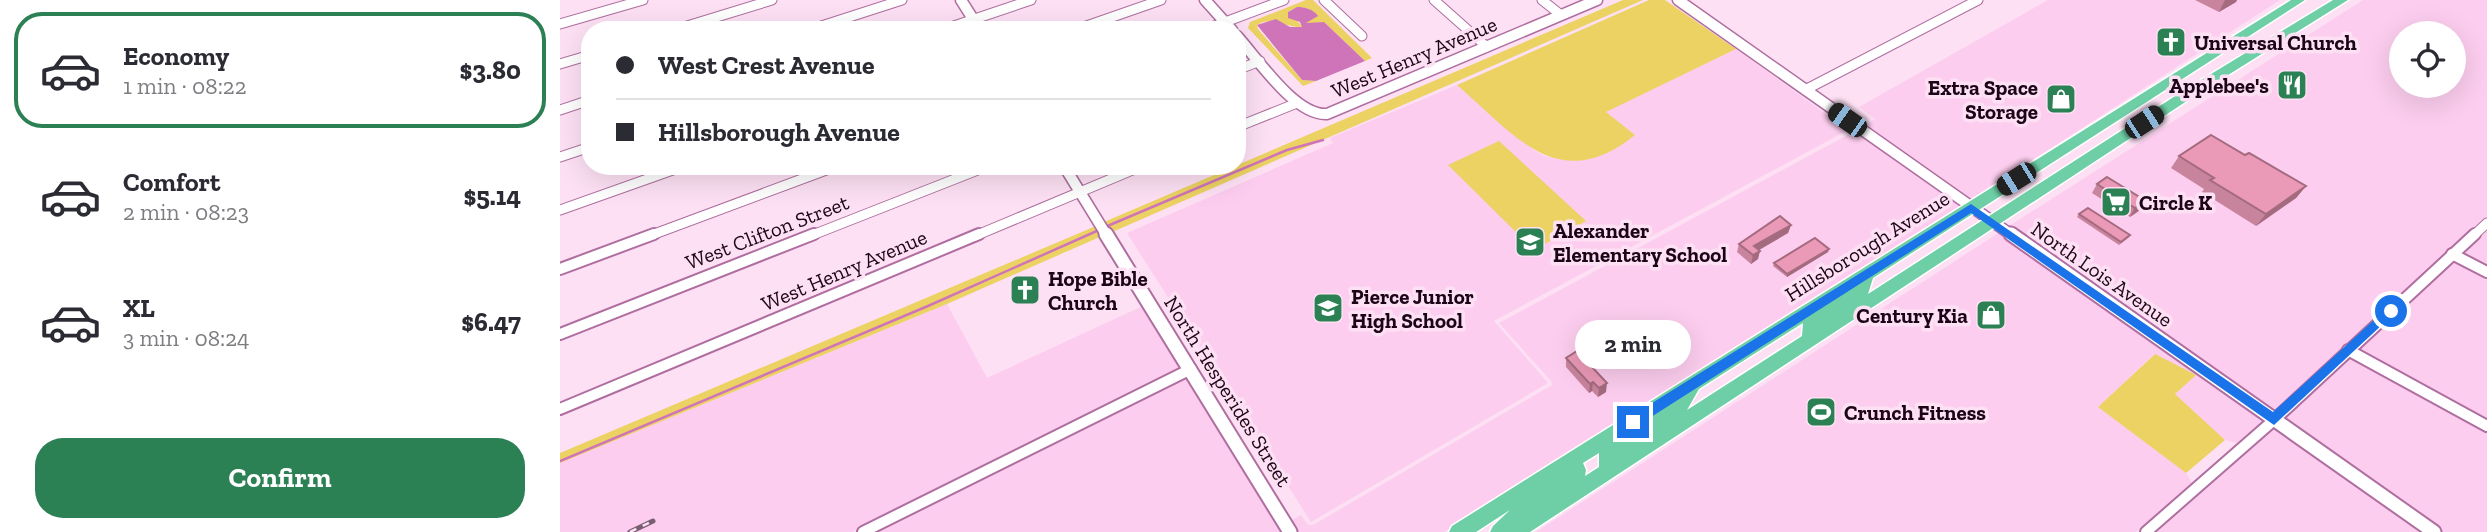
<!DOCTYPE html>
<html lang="en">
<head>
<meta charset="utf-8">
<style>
	body { margin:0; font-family:"Zilla Slab",serif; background:#f7f7f7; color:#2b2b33; height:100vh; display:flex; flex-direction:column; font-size:26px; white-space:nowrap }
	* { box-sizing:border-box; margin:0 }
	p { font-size:23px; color:#7c7c81 }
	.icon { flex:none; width:38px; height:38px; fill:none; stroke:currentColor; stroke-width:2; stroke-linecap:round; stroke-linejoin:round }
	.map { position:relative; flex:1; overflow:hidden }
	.side { display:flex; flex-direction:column; background:#fff; width:560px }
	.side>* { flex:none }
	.top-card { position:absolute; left:21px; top:21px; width:665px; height:154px; border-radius:28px; box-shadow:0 7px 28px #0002; display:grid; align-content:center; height:154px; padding:0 35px; background:#fff }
	.tools { position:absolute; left:1829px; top:21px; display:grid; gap:14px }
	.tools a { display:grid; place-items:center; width:77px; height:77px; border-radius:50%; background:#fff; box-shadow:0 7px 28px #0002; font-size:35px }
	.end { position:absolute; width:32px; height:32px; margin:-16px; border:9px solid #1a73e8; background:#fff; box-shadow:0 0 0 4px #fff }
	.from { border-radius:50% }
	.bubble { position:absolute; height:49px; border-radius:24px; background:#fff; box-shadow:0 7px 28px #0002; font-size:23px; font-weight:700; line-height:49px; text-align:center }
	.car { position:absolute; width:21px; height:42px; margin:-21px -10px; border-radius:9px; box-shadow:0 0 5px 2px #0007; background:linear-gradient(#222 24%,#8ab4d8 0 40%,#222 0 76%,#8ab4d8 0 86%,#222 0) }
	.top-card b { display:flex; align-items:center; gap:24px; height:66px; font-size:26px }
	.top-card b+b { border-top:2px solid #e1e1e2 }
	.top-card i { width:18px; height:18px; background:#2b2b33 }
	ul { padding:12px 0 0; list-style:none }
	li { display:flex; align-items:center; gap:21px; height:116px; margin:0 14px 10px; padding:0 21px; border:4px solid transparent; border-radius:28px }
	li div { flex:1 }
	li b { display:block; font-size:26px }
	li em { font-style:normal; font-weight:700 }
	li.selected { border-color:#2c8154 }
	li>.icon { width:63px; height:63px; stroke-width:1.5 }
	.action { display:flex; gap:14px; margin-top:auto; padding:14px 35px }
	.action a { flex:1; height:80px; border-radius:28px; background:#2c8154; color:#fff; font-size:28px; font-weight:700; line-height:80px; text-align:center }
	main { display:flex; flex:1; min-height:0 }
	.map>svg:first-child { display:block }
	.built { fill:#fccdee; fill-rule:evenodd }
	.green { fill:#ebd262 }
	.water { fill:#cf74b9 }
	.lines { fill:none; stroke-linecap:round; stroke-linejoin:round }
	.stream { stroke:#cf74b9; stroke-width:2.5 }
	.minor-far1-casing { stroke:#af6e9f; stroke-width:11 }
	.minor-casing { stroke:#af6e9f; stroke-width:14 }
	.tertiary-far1-casing { stroke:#af6e9f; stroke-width:13 }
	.tertiary-casing { stroke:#af6e9f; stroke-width:17 }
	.primary-casing { stroke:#fff; stroke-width:3 }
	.minor-far1 { stroke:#fff; stroke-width:9 }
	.minor { stroke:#fff; stroke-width:10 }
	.tertiary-far1 { stroke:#fff; stroke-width:10 }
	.tertiary { stroke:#fff; stroke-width:13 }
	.primary { fill:#6ecfa6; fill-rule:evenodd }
	.rail-casing { stroke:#775e70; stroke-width:5 }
	.rail { stroke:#fde0f4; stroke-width:2.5; stroke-dasharray:7; stroke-linecap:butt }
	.wall { fill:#c9849d }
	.shaded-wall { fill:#a46b7f }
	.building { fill:#ea99b6; stroke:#a46b7f; stroke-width:2 }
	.route { fill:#1a73e8 }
	.labels { text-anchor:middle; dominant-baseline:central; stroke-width:7; stroke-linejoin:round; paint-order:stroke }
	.poi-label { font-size:21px; font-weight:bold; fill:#1c0517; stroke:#fde0f4; text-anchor:start }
	.street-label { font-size:21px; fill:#1c0517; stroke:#fde0f4 }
</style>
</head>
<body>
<main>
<section class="side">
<ul>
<li class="selected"><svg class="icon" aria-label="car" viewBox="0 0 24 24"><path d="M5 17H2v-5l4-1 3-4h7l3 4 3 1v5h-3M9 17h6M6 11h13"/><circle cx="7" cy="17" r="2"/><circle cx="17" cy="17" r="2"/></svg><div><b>Economy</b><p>1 min · 08:22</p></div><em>$3.80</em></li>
<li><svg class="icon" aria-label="car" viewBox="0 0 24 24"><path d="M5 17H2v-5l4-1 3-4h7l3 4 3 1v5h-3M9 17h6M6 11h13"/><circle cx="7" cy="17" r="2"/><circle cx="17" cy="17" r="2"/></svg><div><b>Comfort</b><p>2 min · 08:23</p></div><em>$5.14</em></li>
<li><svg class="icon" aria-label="car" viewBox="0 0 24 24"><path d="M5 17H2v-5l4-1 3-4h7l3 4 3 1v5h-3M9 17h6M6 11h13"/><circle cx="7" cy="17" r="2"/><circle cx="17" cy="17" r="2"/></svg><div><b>XL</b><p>3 min · 08:24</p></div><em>$6.47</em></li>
</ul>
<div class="action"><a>Confirm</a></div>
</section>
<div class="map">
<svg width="1927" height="532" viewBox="0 0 1927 532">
	<rect width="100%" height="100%" fill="#fde0f4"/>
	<g class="built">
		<path d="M1488,0h232l-312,202 -106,-75 13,-8 -16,-12z"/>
		<path d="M1803,0h124v216l-216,198 -265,-186zM1841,33h53v53h-53z"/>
		<path d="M1176,49l112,81 -354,191 54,62 -237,139 -184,-289 206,-90 -3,-5 127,-53 77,65 10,6 35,5 30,-10 25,-17 -29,-22z"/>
		<path d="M1297,130l106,75 -519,327h-147l-7,-11 11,-6 7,10h5l239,-140 -1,-4 -52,-58z"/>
		<path d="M1927,231v38l-27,-14z"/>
		<path d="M1440,232l266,186 -29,25 -12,-3 -50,-46 20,-19 -41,-21 -56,53 88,66 6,10 -56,49h-600z"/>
		<path d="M1896,259l31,16v147l-131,-71z"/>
		<path d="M387,304l40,74 158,-73 39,63 -332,164h-292v-69z"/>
		<path d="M1791,356l136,73v103h-46l-159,-111z"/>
		<path d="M628,375l96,157h-411z"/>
		<path d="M1717,426l151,106h-271z"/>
	</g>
	<g class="green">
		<path d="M746,0h7l59,58 -7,3 -41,-39 -16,2 -2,-2 11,-6c-7,-10 -19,-11 -29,-4l15,15c-18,1 -30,-12 -46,-2l1,4 44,51 14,1 -13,5 -55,-58 2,-6z"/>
		<path d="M1063,0h20l-533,233 -6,-11z"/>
		<path d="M1089,0h16l71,49 -130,63 29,23c-77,62 -121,-1 -178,-50z"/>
		<path d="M939,141l87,80 -52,29 -86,-85z"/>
		<path d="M536,226l6,10 -155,68 -387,159v-10z"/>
		<path d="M1595,354l41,21 -21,19 50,46 -39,33 -88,-66z"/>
	</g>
	<path class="water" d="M737,7c8,0 16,2 21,9l-12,7 18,-1 41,39 -49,20 -14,-1 -45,-55 19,-6 14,8h12l-2,-5 -12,-4v-6z"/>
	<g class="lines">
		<g class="stream">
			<path d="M545,227l182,-77 36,-10"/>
			<path d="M0,461l368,-155 171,-76"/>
		</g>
		<g class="minor-far1-casing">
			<g id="minor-far1">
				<path d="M764,0l38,36"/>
				<path d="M874,0l53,47"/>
				<path d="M982,0l19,15"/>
				<path d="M0,24l83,-24"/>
				<path d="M114,30l98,-30"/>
				<path d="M249,30l93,-30"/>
				<path d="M382,30l89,-30"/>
				<path d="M515,30l86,-30"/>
				<path d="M644,30l80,-30"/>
				<path d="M0,64l30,-9"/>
				<path d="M677,70l23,-9"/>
				<path d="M1245,90l173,-90"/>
				<path d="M0,110l30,-10"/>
				<path d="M677,127l60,-24"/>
				<path d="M0,157l30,-10"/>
				<path d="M0,210l124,-44"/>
				<path d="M89,236l188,-70"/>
				<path d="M250,236l178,-70"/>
				<path d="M415,236l167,-70"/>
				<path d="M1913,236l14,-13"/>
			</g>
		</g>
		<g class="minor-casing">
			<g id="minor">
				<path d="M1892,254l35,18"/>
				<path d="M0,269l94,-35"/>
				<path d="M0,334l254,-100"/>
				<path d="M1788,350l139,76"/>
				<path d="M0,409l419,-175"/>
				<path d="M303,532l328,-163"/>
				<path d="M1586,532l128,-112 201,-186"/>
			</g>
		</g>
		<g class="tertiary-far1-casing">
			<g id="tertiary-far1">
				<path d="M401,0l19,30"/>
				<path d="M645,0l27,30"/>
				<path d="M1118,0l335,236"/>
				<path d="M677,36c21,23 58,80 90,78l270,-114"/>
				<path d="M504,166l43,70"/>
			</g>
		</g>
		<g class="tertiary-casing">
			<g id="tertiary">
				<path d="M546,234l184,298"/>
				<path d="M1451,234l423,298"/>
			</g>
		</g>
		<g class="primary-casing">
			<path id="primary" d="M1731,0h14l-432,278 -5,16 315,-203 150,-91h15l-155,97 -663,435h-40l3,-6 17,-16 -34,22h-27l3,-6zM1243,323l-1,13 -115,74 12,-21zM1039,453v14l-14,9 1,-6 -3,-7z"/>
		</g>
		<use href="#minor-far1" class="minor-far1"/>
		<use href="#minor" class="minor"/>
		<use href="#tertiary-far1" class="tertiary-far1"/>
		<use href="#tertiary" class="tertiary"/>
		<use href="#primary" class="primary"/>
		<g class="rail-casing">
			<path id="rail" d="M70,532l23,-11"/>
		</g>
		<use href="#rail" class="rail"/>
	</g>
	<g class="wall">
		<path d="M1635,0h42l-1,2 -17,10z"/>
		<path d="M1685,155l61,31 -10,12 -40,28 -54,-34 2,-3 -33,-21 8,-12z"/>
		<path d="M1537,184l49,17 -6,9 -10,7 -38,-24z"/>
		<path d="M1519,214l51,21 -2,3 -9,7 -42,-28z"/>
		<path d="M1231,225l-3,8 -29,17 -1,9 -7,5 -14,-12 2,-8z"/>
		<path d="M1269,249l-1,3 -41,25 -14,-11 1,-3z"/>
		<path d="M1006,358l40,34 -8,5 -6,-6 -3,2 -23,-26z"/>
	</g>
	<g class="shaded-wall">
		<path d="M1665,0h12l-1,2 -17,10z"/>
		<path d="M1746,186l-10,12 -40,28 10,-12z"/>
		<path d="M1586,201l-6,9 -10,7 5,-9z"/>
		<path d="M1231,225l-3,8 -36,21 2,-8z"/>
		<path d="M1269,249l-1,3 -41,25v-3z"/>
		<path d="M1200,251l-2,8 -7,5 2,-9z"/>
		<path d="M1033,382l-1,9 -3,2 1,-9z"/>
		<path d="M1047,383l-1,9 -8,5 1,-9z"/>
	</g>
	<g class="building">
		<path d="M1651,135l34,20 4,-2 57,33 -40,28 -56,-34 4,-2 -35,-22z"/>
		<path d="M1547,177l39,24 -11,7 -38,-24z"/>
		<path d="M1528,208l42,27 -9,7 -42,-28z"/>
		<path d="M1220,216l11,9 -37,21 6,5 -7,4 -14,-11z"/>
		<path d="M1255,238l14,11 -42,25 -13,-11z"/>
		<path d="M1017,351l30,32 -8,5 -6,-6 -3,2 -24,-26z"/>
	</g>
	<path class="route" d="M1411,204l302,208 114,-104h8l2,3 -123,114 -303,-212 -334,213h-9v-8z"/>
	<defs>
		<g id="church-square" transform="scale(1.575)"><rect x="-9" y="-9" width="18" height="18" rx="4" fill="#2c8154" stroke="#fde0f4"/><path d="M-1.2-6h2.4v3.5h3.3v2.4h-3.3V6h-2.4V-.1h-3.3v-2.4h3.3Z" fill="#fff"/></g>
		<g id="restaurant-square" transform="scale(1.575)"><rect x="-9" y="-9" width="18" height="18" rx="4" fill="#2c8154" stroke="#fde0f4"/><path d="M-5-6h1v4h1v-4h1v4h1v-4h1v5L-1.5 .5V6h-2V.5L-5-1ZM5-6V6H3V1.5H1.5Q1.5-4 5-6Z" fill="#fff"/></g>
		<g id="shop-square" transform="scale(1.575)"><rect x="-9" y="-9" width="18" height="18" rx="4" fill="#2c8154" stroke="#fde0f4"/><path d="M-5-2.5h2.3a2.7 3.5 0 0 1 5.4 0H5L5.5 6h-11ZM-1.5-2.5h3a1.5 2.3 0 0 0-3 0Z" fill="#fff"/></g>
		<g id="supermarket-square" transform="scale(1.575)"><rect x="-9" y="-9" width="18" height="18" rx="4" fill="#2c8154" stroke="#fde0f4"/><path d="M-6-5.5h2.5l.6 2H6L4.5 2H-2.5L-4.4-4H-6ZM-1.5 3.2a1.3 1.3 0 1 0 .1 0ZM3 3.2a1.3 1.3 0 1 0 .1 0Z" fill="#fff"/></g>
		<g id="school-square" transform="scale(1.575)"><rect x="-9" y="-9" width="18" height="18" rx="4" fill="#2c8154" stroke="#fde0f4"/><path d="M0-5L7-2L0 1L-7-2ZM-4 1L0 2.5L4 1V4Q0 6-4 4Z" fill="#fff"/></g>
		<g id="stadium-square" transform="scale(1.575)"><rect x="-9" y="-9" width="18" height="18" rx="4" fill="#2c8154" stroke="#fde0f4"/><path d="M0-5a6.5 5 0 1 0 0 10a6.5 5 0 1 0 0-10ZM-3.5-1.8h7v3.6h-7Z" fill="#fff"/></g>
	</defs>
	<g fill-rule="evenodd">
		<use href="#church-square" x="1611" y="42"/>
		<use href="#restaurant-square" x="1732" y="85"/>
		<use href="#shop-square" x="1501" y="99"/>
		<use href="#supermarket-square" x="1556" y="202"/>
		<use href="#school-square" x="970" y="242"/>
		<use href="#church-square" x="465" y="290"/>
		<use href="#school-square" x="768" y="308"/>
		<use href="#shop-square" x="1431" y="315"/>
		<use href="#stadium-square" x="1261" y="412"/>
	</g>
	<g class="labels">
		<g class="poi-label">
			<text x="1634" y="42">Universal Church</text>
			<text x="1709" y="85" text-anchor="end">Applebee's</text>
			<text x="1478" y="87" text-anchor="end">Extra Space<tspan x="1478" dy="24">Storage</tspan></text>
			<text x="1579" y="202">Circle K</text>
			<text x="993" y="230">Alexander<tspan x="993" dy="24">Elementary School</tspan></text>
			<text x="488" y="278">Hope Bible<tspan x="488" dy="24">Church</tspan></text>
			<text x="791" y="296">Pierce Junior<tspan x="791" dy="24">High School</tspan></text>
			<text x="1408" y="315" text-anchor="end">Century Kia</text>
			<text x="1284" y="412">Crunch Fitness</text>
		</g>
		<g class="street-label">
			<text transform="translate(854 57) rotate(-23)">West Henry Avenue</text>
			<text transform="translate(207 232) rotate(-21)">West Clifton Street</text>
			<text transform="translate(1307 246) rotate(-32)">Hillsborough Avenue</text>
			<text transform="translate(284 270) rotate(-23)">West Henry Avenue</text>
			<text transform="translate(1542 274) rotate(35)">North Lois Avenue</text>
			<text transform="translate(668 391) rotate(58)">North Hesperides Street</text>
		</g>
	</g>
</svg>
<div class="tools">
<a><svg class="icon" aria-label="locate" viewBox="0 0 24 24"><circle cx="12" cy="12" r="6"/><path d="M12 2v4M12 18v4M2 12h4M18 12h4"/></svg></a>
</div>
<i class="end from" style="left:1831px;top:311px"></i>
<i class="end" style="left:1073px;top:422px"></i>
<div class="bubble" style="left:1015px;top:320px;width:116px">2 min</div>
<i class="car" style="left:1287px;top:120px;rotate:305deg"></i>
<i class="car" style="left:1584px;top:122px;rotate:57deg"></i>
<i class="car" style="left:1456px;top:179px;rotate:238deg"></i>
<div class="top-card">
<b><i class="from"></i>West Crest Avenue</b>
<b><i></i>Hillsborough Avenue</b>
</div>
</div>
</main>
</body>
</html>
